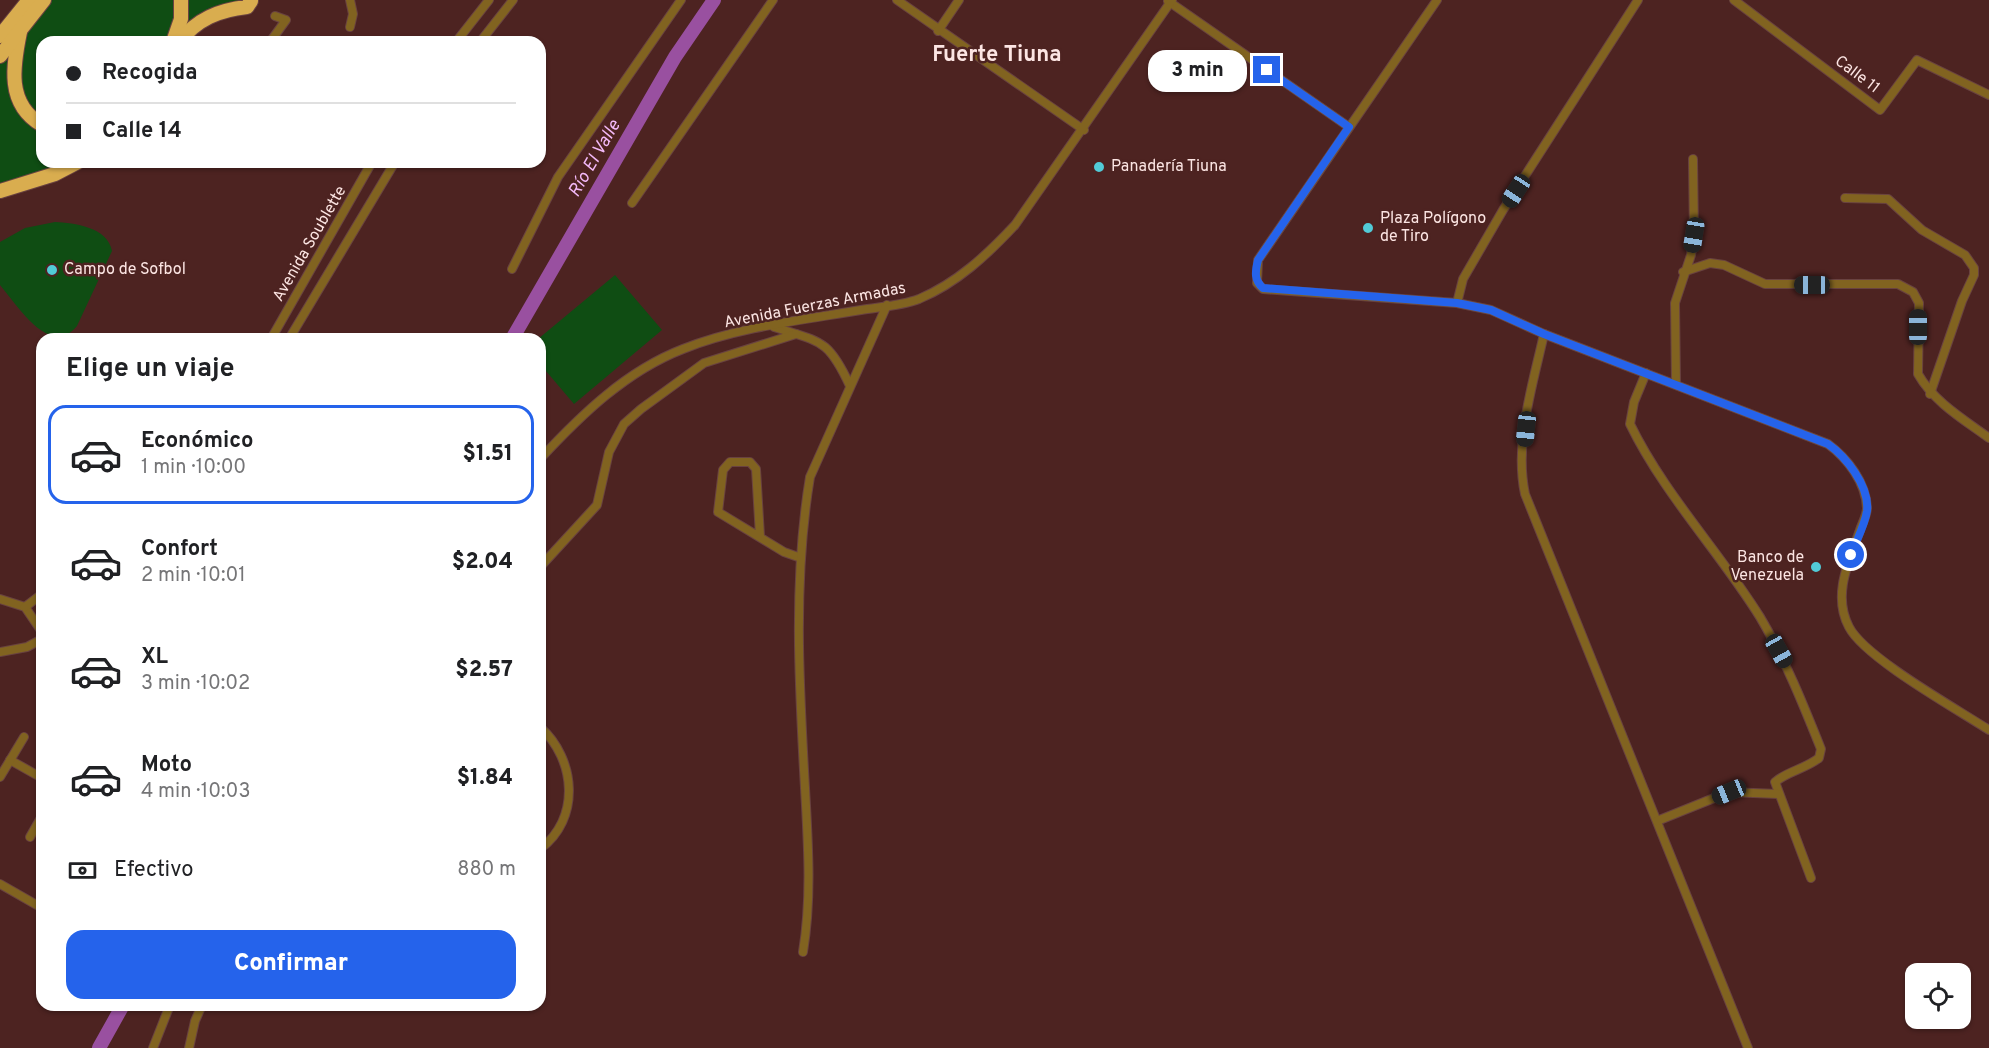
<!DOCTYPE html>
<html lang="es">
<head>
<meta charset="utf-8">
<style>
	body { margin:0; font-family:Overpass,sans-serif; background:#f6f6f6; color:#202124; height:100vh; display:flex; flex-direction:column; font-size:22px; white-space:nowrap }
	* { box-sizing:border-box; margin:0 }
	p { font-size:20px; color:#757577 }
	.icon { flex:none; width:33px; height:33px; fill:none; stroke:currentColor; stroke-width:2; stroke-linecap:round; stroke-linejoin:round }
	.map { position:relative; flex:1; overflow:hidden }
	.panel { position:absolute; left:36px; top:333px; width:510px; height:678px; display:flex; flex-direction:column; background:#fff; border-radius:18px; box-shadow:0 2px 4px #0004 }
	.panel>* { flex:none }
	.banner { position:absolute; left:36px; top:36px; width:510px; height:132px; border-radius:18px; box-shadow:0 2px 4px #0004; display:grid; align-content:center; height:132px; padding:0 30px; background:#fff }
	.buttons { position:absolute; left:1905px; top:963px; display:grid; gap:12px }
	.buttons a { display:grid; place-items:center; width:66px; height:66px; border-radius:12px; background:#fff; box-shadow:0 2px 4px #0004; font-size:30px }
	.end { position:absolute; width:27px; height:27px; margin:-14px; border:8px solid #2563eb; background:#fff; box-shadow:0 0 0 3px #fff }
	.from { border-radius:50% }
	.bubble { position:absolute; height:42px; border-radius:18px; background:#fff; box-shadow:0 2px 4px #0004; font-size:20px; font-weight:800; line-height:42px; text-align:center }
	.car { position:absolute; width:18px; height:36px; margin:-18px -9px; border-radius:8px; box-shadow:0 0 4px 2px #0007; background:linear-gradient(#222 24%,#8ab4d8 0 40%,#222 0 76%,#8ab4d8 0 86%,#222 0) }
	.banner b { display:flex; align-items:center; gap:21px; height:57px; font-size:22px }
	.banner b+b { border-top:2px solid #e0e0e0 }
	.banner i { width:15px; height:15px; background:#202124 }
	ul { padding:0; list-style:none }
	li { display:flex; align-items:center; gap:18px; height:99px; margin:0 12px 9px; padding:0 18px; border:3px solid transparent; border-radius:18px }
	li div { flex:1 }
	li b { display:block; font-size:22px }
	li em { font-style:normal; font-weight:800 }
	li.on { border-color:#2563eb }
	li>.icon { width:54px; height:54px; stroke-width:1.5 }
	h2 { padding:0 30px; font-size:27px; line-height:72px }
	.pay { display:flex; align-items:center; gap:15px; height:66px; padding:0 30px; font-size:22px }
	.pay p { margin-inline-start:auto }
	.cta { display:flex; gap:12px; margin-top:auto; padding:12px 30px }
	.cta a { flex:1; height:69px; border-radius:18px; background:#2563eb; color:#fff; font-size:24px; font-weight:800; line-height:69px; text-align:center }
	.map>svg:first-child { display:block }
	.green { fill:#0f4d13 }
	.lines { fill:none; stroke-linecap:round; stroke-linejoin:round }
	.river { stroke:#9950a0; stroke-width:14 }
	.street-casing { stroke:#694240; stroke-width:10 }
	.highway-casing { stroke:#694240; stroke-width:16 }
	.street { stroke:#816320; stroke-width:8 }
	.highway { stroke:#d9ad4f; stroke-width:14 }
	.route { stroke:#2563eb; stroke-width:8 }
	.poi-dot { fill:#52cbd7; stroke:#4d2321; stroke-width:2 }
	.labels { text-anchor:middle; dominant-baseline:central; stroke-width:5; stroke-linejoin:round; paint-order:stroke }
	.street-label { font-size:16px; fill:#fce5e3; stroke:#4d2321 }
	.poi-label { font-size:16px; fill:#fce5e3; stroke:#4d2321; text-anchor:start }
	.water-label { font-size:18px; font-style:italic; fill:#f3b9f8; stroke:#4d2321 }
	.district-label { font-size:22px; font-weight:bold; fill:#fce5e3; stroke:#4d2321 }
</style>
</head>
<body>
<div class="map">
<svg width="1989" height="1048" viewBox="0 0 1989 1048">
	<rect width="100%" height="100%" fill="#4d2321"/>
	<g class="green">
		<path d="M44,0h207l-21,10 -51,32h-137v120h36l-78,29v-135z"/>
		<path d="M55,222c19,1 53,5 57,29l-35,75c-27,33 -60,-21 -77,-41v-43l25,-14z"/>
		<path d="M615,275l47,55 -88,74 -34,-40 -2,-25z"/>
	</g>
	<g class="lines">
		<g class="river">
			<path d="M512,339l163,-282 39,-57"/>
			<path d="M99,1048l24,-43"/>
		</g>
		<g class="street-casing">
			<g id="street">
				<path d="M897,0l187,130"/>
				<path d="M1437,0l-179,260 -1,23 6,6 194,14 34,7 53,24 284,110c19,14 38,38 39,64 0,7 -5,16 -7,22 -11,31 -28,65 -11,97 16,31 108,82 140,103"/>
				<path d="M1734,0l146,110 37,-50 72,35"/>
				<path d="M1168,1l181,126"/>
				<path d="M350,27l3,-13 -3,-14"/>
				<path d="M938,31l21,-31"/>
				<path d="M270,42l16,-22 -11,-4"/>
				<path d="M456,42l33,-42"/>
				<path d="M480,42l33,-42"/>
				<path d="M1845,198l43,1 34,31 43,25 9,13v7l-12,26 -32,93"/>
				<path d="M632,203l141,-203"/>
				<path d="M512,269l46,-92 123,-177"/>
				<path d="M1683,272l27,-9 14,2 41,19h133l15,8 6,11 -1,71c16,28 45,45 71,64"/>
				<path d="M1457,303l6,-24 40,-69 135,-210"/>
				<path d="M774,327c46,15 54,11 76,59"/>
				<path d="M1544,334c-11,50 -30,108 -19,160l223,554"/>
				<path d="M271,339l101,-177"/>
				<path d="M289,339l106,-177"/>
				<path d="M1646,373l-12,29 -4,22c34,70 89,127 130,193 25,42 43,87 61,132l-2,9c-14,11 -31,13 -44,24l36,96"/>
				<path d="M1676,384l-1,-81 16,-48 3,-20 -1,-76"/>
				<path d="M540,459c41,-44 86,-88 143,-110 55,-22 119,-29 178,-39 18,-3 40,-4 58,-11 38,-16 68,-44 96,-74l157,-225"/>
				<path d="M760,536l-4,-67 -6,-7h-20l-7,8 -5,42 66,40 17,6"/>
				<path d="M540,567l57,-62 12,-53 15,-28 17,-15 63,-46 92,-29"/>
				<path d="M0,599l25,8 17,25"/>
				<path d="M25,607l17,-13"/>
				<path d="M0,652l27,-5 15,-8"/>
				<path d="M42,657v4"/>
				<path d="M540,727c36,32 41,92 0,122"/>
				<path d="M10,760l32,18"/>
				<path d="M0,777l24,-40"/>
				<path d="M1657,821l72,-29 49,2"/>
				<path d="M30,837l12,-21"/>
				<path d="M0,884l42,24"/>
				<path d="M803,952c9,-55 5,-109 2,-164 -6,-104 -12,-209 5,-311l77,-172"/>
				<path d="M153,1048l17,-43"/>
				<path d="M189,1048l6,-27 7,-16"/>
			</g>
		</g>
		<g class="highway-casing">
			<g id="highway">
				<path d="M20,32c-7,34 -14,72 22,93"/>
				<path d="M0,36l29,-36"/>
				<path d="M173,42l8,-23v-19"/>
				<path d="M179,42c18,-23 40,-32 68,-35l4,-6"/>
				<path d="M0,56l44,-56"/>
				<path d="M0,191l55,-17 23,-12"/>
			</g>
		</g>
		<use href="#street" class="street"/>
		<use href="#highway" class="highway"/>
	</g>
	<g class="lines">
		<path class="route" d="M1267,70l82,57 -91,133c-3,12 -4,20 5,28l194,15 34,7 53,24 284,110c17,12 42,42 39,67 -2,14 -11,30 -16,44"/>
	</g>
	<g class="poi-dot">
		<circle cx="1099" cy="167" r="6"/>
		<circle cx="1368" cy="228" r="6"/>
		<circle cx="52" cy="270" r="6"/>
		<circle cx="1816" cy="567" r="6"/>
	</g>
	<g class="labels">
		<g class="street-label">
			<text transform="translate(1857 75) rotate(37)">Calle 11</text>
			<text transform="translate(310 244) rotate(-60)">Avenida Soublette</text>
			<text transform="translate(815 306) rotate(-11)">Avenida Fuerzas Armadas</text>
		</g>
		<g class="poi-label">
			<text x="1111" y="167">Panadería Tiuna</text>
			<text x="1380" y="219">Plaza Polígono<tspan x="1380" dy="18">de Tiro</tspan></text>
			<text x="64" y="270">Campo de Sofbol</text>
			<text x="1804" y="558" text-anchor="end">Banco de<tspan x="1804" dy="18">Venezuela</tspan></text>
		</g>
		<g class="water-label">
			<text transform="translate(595 159) rotate(-60)">Río El Valle</text>
		</g>
		<g class="district-label">
			<text x="997" y="55">Fuerte Tiuna</text>
		</g>
	</g>
</svg>
<div class="buttons">
<a><svg class="icon" aria-label="locate" viewBox="0 0 24 24"><circle cx="12" cy="12" r="6"/><path d="M12 2v4M12 18v4M2 12h4M18 12h4"/></svg></a>
</div>
<i class="end from" style="left:1851px;top:555px"></i>
<i class="end" style="left:1267px;top:70px"></i>
<div class="bubble" style="left:1148px;top:50px;width:99px">3 min</div>
<i class="car" style="left:1516px;top:191px;rotate:213deg"></i>
<i class="car" style="left:1694px;top:235px;rotate:189deg"></i>
<i class="car" style="left:1812px;top:285px;rotate:270deg"></i>
<i class="car" style="left:1918px;top:327px;rotate:0deg"></i>
<i class="car" style="left:1526px;top:429px;rotate:186deg"></i>
<i class="car" style="left:1779px;top:651px;rotate:151deg"></i>
<i class="car" style="left:1729px;top:792px;rotate:248deg"></i>
<div class="banner">
<b><i class="from"></i>Recogida</b>
<b><i></i>Calle 14</b>
</div>
<section class="panel">
<h2>Elige un viaje</h2>
<ul>
<li class="on"><svg class="icon" aria-label="car" viewBox="0 0 24 24"><path d="M5 17H2v-5l4-1 3-4h7l3 4 3 1v5h-3M9 17h6M6 11h13"/><circle cx="7" cy="17" r="2"/><circle cx="17" cy="17" r="2"/></svg><div><b>Económico</b><p>1 min · 10:00</p></div><em>$1.51</em></li>
<li><svg class="icon" aria-label="car" viewBox="0 0 24 24"><path d="M5 17H2v-5l4-1 3-4h7l3 4 3 1v5h-3M9 17h6M6 11h13"/><circle cx="7" cy="17" r="2"/><circle cx="17" cy="17" r="2"/></svg><div><b>Confort</b><p>2 min · 10:01</p></div><em>$2.04</em></li>
<li><svg class="icon" aria-label="car" viewBox="0 0 24 24"><path d="M5 17H2v-5l4-1 3-4h7l3 4 3 1v5h-3M9 17h6M6 11h13"/><circle cx="7" cy="17" r="2"/><circle cx="17" cy="17" r="2"/></svg><div><b>XL</b><p>3 min · 10:02</p></div><em>$2.57</em></li>
<li><svg class="icon" aria-label="car" viewBox="0 0 24 24"><path d="M5 17H2v-5l4-1 3-4h7l3 4 3 1v5h-3M9 17h6M6 11h13"/><circle cx="7" cy="17" r="2"/><circle cx="17" cy="17" r="2"/></svg><div><b>Moto</b><p>4 min · 10:03</p></div><em>$1.84</em></li>
</ul>
<div class="pay"><svg class="icon" aria-label="cash" viewBox="0 0 24 24"><path d="M3 7h18v10H3z"/><circle cx="12" cy="12" r="2"/></svg>Efectivo<p>880 m</p></div>
<div class="cta"><a>Confirmar</a></div>
</section>
</div>
</body>
</html>
